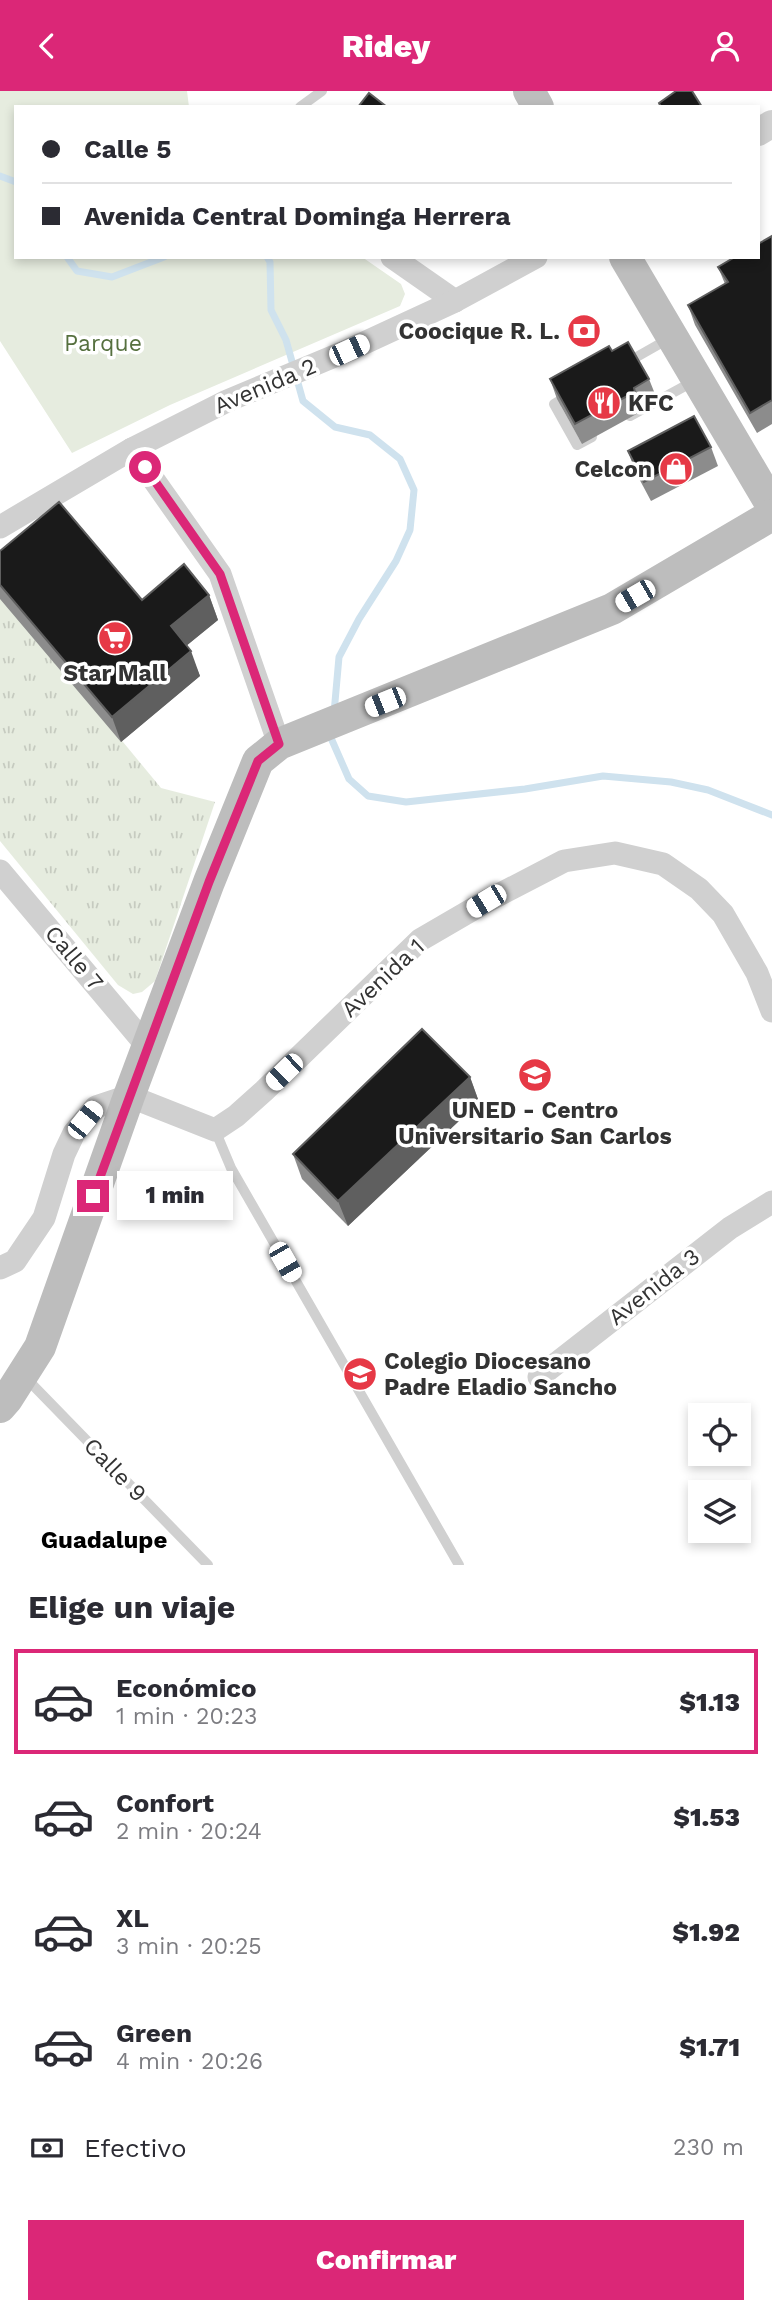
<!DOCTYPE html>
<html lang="es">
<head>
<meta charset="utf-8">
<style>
	body { margin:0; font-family:"Work Sans",sans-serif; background:#f7f7f7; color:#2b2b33; height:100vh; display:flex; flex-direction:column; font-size:26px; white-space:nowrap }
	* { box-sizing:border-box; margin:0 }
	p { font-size:23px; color:#7c7c81 }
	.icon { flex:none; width:38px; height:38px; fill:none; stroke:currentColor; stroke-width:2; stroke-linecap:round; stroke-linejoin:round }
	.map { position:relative; height:1474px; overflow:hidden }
	.sheet { display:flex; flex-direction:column; background:#fff; flex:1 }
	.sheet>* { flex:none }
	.guide { position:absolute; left:14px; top:14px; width:746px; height:154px; border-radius:0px; box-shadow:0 4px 10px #0003; display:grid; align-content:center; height:154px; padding:0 28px; background:#fff }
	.tools { position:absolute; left:688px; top:1312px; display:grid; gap:14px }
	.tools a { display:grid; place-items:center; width:63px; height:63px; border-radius:0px; background:#fff; box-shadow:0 4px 10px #0003; font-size:35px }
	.end { position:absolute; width:32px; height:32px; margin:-16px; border:9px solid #db2777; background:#fff; box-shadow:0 0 0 4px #fff }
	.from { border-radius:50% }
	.bubble { position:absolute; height:49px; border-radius:0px; background:#fff; box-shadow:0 4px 10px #0003; font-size:23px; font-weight:800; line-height:49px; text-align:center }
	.car { position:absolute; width:21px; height:42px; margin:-21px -10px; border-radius:9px; box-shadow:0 0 5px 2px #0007; background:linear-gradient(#fff 24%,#345 0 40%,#fff 0 76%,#345 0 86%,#fff 0) }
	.guide b { display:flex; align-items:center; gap:24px; height:66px; font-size:26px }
	.guide b+b { border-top:2px solid #e1e1e2 }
	.guide i { width:18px; height:18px; background:#2b2b33 }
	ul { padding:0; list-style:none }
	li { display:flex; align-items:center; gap:21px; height:105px; margin:0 14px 10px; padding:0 14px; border:4px solid transparent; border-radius:0px }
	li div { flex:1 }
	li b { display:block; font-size:26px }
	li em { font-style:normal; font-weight:800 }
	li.selected { border-color:#db2777 }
	li>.icon { width:63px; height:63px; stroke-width:1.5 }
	h2 { padding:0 28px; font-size:32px; line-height:84px }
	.pay { display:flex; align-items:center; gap:18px; height:77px; padding:0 28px; font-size:26px }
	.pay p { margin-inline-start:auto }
	.cta { display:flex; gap:14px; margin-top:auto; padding:14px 28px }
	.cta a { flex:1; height:80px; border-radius:0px; background:#db2777; color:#fff; font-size:28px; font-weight:800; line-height:80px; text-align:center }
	header { display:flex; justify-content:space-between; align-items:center; height:91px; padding:0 28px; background:#db2777; color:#fff; font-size:32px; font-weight:800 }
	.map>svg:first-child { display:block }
	.grass { fill:url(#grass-tufts) }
	.park { fill:#e6ecdf }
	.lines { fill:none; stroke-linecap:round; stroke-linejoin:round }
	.stream { stroke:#cfe2ee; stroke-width:7 }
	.service { stroke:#d0d0d0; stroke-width:10 }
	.minor { stroke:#d0d0d0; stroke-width:23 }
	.tertiary { stroke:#d0d0d0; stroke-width:28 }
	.secondary { stroke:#bdbdbd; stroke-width:32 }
	.wall { fill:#8c8c8c }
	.shaded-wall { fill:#5f5f5f }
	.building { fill:#1a1a1a; stroke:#5f5f5f; stroke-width:2 }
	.route { stroke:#db2777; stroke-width:9 }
	.labels { text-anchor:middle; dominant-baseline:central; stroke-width:7; stroke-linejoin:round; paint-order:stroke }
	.poi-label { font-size:23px; font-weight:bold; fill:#333; stroke:#fff; text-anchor:end }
	.park-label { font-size:23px; fill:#56703f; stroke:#fff }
	.street-label { font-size:23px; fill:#333; stroke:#fff }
	.neighbourhood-label { font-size:24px; font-weight:bold; fill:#000; stroke:#fff }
</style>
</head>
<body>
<header><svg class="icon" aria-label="back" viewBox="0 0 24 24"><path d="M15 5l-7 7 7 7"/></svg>Ridey<svg class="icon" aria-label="person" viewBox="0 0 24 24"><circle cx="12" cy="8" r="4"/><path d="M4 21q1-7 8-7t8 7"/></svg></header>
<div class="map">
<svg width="772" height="1474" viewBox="0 0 772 1474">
	<defs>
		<pattern id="grass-tufts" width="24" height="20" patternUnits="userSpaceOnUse" patternTransform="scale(1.75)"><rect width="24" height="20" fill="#e6ecdf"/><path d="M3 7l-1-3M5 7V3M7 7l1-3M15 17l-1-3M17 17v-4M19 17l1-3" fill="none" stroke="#c6cbc0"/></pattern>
	</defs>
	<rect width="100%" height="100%" fill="#fff"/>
	<path class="grass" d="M0,502l161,195 54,14 -60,179 -13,11 -9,2 -15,-9 -118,-144z"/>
	<path class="park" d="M0,0h187l2,16h-173v150h346l39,27 4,10 -5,12 -230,99 -98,48 -72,-112z"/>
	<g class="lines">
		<g class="stream">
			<path d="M0,85l16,6"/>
			<path d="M67,166l10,14 35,6 52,-20"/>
			<path d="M267,166l3,5 1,48 15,30 17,61 32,26 35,8 30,24 14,31 -4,40 -14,31 -37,58 -20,38 -5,56"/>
			<path d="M332,640l-1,7 18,41 19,17 38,6 119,-13 78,-13 68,6 37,8 64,25"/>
		</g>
		<g class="service">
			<path d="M300,16l22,-16"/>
			<path d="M626,272l44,-25"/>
			<path d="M569,304l-15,9 23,41 15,-8"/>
			<path d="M630,325l66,-36"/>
			<path d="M215,1039l16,38 228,397"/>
			<path d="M24,1285l184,189"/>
		</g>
		<g class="minor">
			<path d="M392,166l63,44"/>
			<path d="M132,358l88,125 59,170"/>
			<path d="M0,436l132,-78 95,-48 122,-51 106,-49 81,-44"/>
			<path d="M0,780l147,175"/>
			<path d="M0,1177l15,-7 29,-43 20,-64 10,-21 22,-26 33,-11 86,34 21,-14 28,-25 156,-151 67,-39 77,-40 51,-8 48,11 36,25 24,25 34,59 15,38"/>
			<path d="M539,1286l191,-149 42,-26"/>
		</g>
		<path class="tertiary" d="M758,41l14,-8"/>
		<g class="secondary">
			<path d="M529,0l9,16"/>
			<path d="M625,166l147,249"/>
			<path d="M0,1316l7,-8 33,-52 89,-251 80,-214 49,-121 21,-17 333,-135 160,-94"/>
		</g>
	</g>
	<g class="wall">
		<path d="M772,145v188l-15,9 -62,-108 -7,-20 37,-21 -7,-17z"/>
		<path d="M612,260l37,28 8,20 -16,9 1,3 -60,33 -25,-45 -7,-20z"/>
		<path d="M711,356l7,19 -67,35 -16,-30 -7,-20z"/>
		<path d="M0,460l142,49 67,-5 9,25 -31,25 13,31 -79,66 -121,-143z"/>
		<path d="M470,986l9,25 -131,124 -46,-47 -9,-25z"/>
	</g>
	<g class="shaded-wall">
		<path d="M209,504l9,25 -38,31 -9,-25z"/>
		<path d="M191,560l9,25 -79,66 -9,-25z"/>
		<path d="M470,986l9,25 -131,124 -10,-25z"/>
	</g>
	<g class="building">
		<path d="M676,0h16l10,16h-41l-2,-4z"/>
		<path d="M369,2l18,14h-29z"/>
		<path d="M772,145v164l-22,13 -62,-108 40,-23 -10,-15 17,-10h23v-13z"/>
		<path d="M628,251l21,37 -15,9 1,4 -60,32 -25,-45 59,-33 3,5z"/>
		<path d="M694,325l17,31 -67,35 -16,-31z"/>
		<path d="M59,411l83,98 42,-36 25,31 -38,31 20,25 -79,66 -112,-132v-34z"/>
		<path d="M422,938l48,48 -132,124 -45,-47z"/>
	</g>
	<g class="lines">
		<path class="route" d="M93,1105l116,-314 49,-121 21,-17 -59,-170 -75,-107"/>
	</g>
	<defs>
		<g id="bank-disc" transform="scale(1.75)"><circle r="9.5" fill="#e63946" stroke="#fff"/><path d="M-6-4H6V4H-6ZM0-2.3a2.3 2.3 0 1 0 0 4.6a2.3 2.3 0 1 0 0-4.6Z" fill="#fff"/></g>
		<g id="restaurant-disc" transform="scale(1.75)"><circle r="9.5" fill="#e63946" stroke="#fff"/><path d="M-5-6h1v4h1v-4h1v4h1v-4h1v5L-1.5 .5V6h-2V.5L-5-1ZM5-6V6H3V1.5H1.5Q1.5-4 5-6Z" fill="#fff"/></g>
		<g id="shop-disc" transform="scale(1.75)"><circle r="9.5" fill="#e63946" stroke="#fff"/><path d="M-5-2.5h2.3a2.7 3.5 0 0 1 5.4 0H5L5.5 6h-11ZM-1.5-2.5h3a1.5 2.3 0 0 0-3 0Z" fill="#fff"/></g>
		<g id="supermarket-disc" transform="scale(1.75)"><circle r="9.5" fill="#e63946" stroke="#fff"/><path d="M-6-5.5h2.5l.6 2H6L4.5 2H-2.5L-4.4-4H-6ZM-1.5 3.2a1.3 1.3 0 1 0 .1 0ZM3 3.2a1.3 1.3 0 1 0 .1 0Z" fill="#fff"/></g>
		<g id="university-disc" transform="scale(1.75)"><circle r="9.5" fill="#e63946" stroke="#fff"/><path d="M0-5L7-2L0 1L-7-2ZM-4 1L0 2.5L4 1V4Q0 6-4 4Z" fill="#fff"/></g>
		<g id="school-disc" transform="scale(1.75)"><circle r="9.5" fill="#e63946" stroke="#fff"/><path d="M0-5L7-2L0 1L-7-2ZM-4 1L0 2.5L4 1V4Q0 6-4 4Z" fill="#fff"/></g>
	</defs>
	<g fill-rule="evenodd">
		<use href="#bank-disc" x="584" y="240"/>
		<use href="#restaurant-disc" x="604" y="312"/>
		<use href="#shop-disc" x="676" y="378"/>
		<use href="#supermarket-disc" x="115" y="547"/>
		<use href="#university-disc" x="535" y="984"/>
		<use href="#school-disc" x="360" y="1283"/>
	</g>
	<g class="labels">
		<g class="poi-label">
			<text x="560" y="240">Coocique R. L.</text>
			<text x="628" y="312" text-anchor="start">KFC</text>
			<text x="652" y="378">Celcon</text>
			<text x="115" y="582" text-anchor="middle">Star Mall</text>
			<text x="535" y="1019" text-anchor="middle">UNED - Centro<tspan x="535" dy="26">Universitario San Carlos</tspan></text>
			<text x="384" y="1270" text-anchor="start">Colegio Diocesano<tspan x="384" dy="26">Padre Eladio Sancho</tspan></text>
		</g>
		<g class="park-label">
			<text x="103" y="252">Parque</text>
		</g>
		<g class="street-label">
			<text transform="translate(265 295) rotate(-23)">Avenida 2</text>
			<text transform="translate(74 867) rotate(50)">Calle 7</text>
			<text transform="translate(383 887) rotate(-43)">Avenida 1</text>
			<text transform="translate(654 1196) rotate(-38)">Avenida 3</text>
			<text transform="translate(115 1379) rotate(46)">Calle 9</text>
		</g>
		<g class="neighbourhood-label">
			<text x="104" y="1449">Guadalupe</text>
		</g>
	</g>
</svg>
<div class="tools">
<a><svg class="icon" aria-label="locate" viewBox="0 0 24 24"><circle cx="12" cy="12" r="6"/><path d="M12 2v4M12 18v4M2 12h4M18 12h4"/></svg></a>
<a><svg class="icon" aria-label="layers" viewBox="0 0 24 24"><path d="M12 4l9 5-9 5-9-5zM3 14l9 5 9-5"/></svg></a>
</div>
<i class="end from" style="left:145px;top:376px"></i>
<i class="end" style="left:93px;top:1105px"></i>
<div class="bubble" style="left:117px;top:1080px;width:116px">1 min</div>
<i class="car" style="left:349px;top:259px;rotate:65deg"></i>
<i class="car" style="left:635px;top:505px;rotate:240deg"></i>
<i class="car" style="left:385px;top:611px;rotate:248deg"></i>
<i class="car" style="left:486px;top:810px;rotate:239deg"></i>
<i class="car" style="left:284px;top:981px;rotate:226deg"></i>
<i class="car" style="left:85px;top:1029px;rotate:39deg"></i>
<i class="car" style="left:285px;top:1171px;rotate:150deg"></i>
<div class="guide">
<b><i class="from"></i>Calle 5</b>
<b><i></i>Avenida Central Dominga Herrera</b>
</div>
</div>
<section class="sheet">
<h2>Elige un viaje</h2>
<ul>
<li class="selected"><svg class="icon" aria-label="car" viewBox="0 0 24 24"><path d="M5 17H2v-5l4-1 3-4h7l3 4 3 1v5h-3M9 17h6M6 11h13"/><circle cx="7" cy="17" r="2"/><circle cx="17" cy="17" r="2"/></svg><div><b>Económico</b><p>1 min · 20:23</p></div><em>$1.13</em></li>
<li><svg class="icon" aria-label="car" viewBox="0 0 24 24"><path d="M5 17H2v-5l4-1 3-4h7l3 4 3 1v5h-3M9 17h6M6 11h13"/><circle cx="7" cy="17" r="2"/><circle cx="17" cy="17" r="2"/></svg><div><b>Confort</b><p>2 min · 20:24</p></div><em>$1.53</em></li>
<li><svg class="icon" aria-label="car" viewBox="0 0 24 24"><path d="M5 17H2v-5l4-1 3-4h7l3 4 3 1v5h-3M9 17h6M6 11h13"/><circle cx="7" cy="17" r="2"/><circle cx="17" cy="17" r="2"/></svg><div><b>XL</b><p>3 min · 20:25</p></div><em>$1.92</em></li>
<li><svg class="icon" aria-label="car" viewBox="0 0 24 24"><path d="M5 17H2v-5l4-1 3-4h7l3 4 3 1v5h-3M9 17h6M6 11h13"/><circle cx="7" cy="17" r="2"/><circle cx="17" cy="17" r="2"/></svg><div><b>Green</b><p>4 min · 20:26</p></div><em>$1.71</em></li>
</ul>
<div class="pay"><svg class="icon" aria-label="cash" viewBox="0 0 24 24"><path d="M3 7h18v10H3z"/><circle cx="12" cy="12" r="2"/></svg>Efectivo<p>230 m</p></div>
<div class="cta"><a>Confirmar</a></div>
</section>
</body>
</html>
